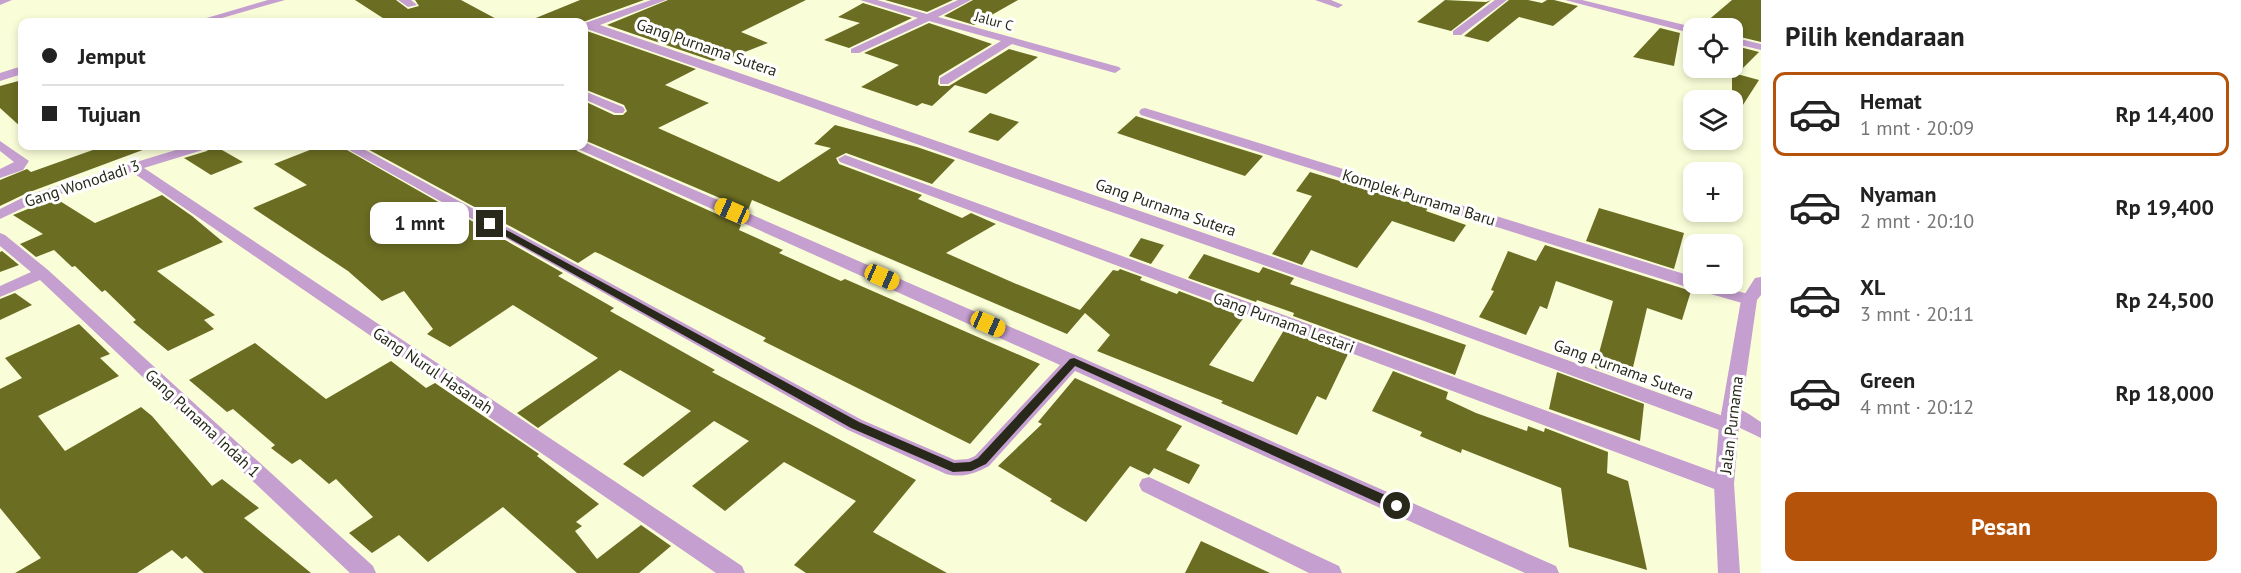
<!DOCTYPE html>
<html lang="id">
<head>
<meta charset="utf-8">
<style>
	body { margin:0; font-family:"PT Sans",sans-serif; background:#f2f2f2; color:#222; height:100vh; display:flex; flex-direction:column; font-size:22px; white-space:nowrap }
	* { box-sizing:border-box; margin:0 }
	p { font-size:20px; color:#767676 }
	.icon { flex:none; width:33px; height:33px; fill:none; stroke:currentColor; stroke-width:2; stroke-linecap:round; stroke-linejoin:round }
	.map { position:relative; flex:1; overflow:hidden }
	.drawer { display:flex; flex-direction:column; background:#fff; width:480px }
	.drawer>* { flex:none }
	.banner { position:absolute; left:18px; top:18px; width:570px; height:132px; border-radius:12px; box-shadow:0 3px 9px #0003; display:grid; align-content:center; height:132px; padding:0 24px; background:#fff }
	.fabs { position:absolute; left:1683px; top:18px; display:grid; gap:12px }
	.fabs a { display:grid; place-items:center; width:60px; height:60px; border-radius:12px; background:#fff; box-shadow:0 3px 9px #0003; font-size:30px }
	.end { position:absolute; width:27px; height:27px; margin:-14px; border:8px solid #28291b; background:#fff; box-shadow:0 0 0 3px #fff }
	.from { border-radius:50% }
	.bubble { position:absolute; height:42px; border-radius:12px; background:#fff; box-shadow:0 3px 9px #0003; font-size:20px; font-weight:700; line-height:42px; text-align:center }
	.car { position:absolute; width:18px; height:36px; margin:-18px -9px; border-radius:8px; box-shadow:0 0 4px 2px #0007; background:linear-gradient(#f5c518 24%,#345 0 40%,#f5c518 0 76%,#345 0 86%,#f5c518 0) }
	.banner b { display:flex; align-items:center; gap:21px; height:57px; font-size:22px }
	.banner b+b { border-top:2px solid #e0e0e0 }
	.banner i { width:15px; height:15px; background:#222 }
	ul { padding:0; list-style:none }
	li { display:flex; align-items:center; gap:18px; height:84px; margin:0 12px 9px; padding:0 12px; border:3px solid transparent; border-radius:12px }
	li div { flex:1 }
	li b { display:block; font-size:22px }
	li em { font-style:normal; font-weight:700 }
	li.active { border-color:#b45309 }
	li>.icon { width:54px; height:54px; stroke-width:1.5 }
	h2 { padding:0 24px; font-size:27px; line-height:72px }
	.button { display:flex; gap:12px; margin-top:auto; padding:12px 24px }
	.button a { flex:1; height:69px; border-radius:12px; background:#b45309; color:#fff; font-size:24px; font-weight:700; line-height:69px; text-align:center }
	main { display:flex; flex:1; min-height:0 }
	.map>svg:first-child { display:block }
	.building { fill:#6b6d23 }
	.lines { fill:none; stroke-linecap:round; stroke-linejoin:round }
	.minor { fill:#c59fd0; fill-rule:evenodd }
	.tertiary { fill:#c59fd0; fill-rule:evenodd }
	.route { fill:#28291b }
	.labels { text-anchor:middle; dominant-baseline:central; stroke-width:6; stroke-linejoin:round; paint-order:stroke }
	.far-street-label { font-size:14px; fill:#28291b; stroke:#fff }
	.street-label { font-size:16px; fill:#28291b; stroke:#fff }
</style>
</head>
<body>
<main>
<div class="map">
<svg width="1761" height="573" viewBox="0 0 1761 573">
	<rect width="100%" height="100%" fill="#fafed8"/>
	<g class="building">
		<path d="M355,0h41l12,9 11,-3 -4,-6h46l41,22h-113z"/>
		<path d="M580,0h64l-61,22h-57z"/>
		<path d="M668,0h138l-65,32 27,11 -36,14 -6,-2 -13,6 -106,-36z"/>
		<path d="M885,0h68l-26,12z"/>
		<path d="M973,0h45l-44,25 -30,-9z"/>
		<path d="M1445,0l41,2 5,-2 -40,31 -34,-9z"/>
		<path d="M1509,0h19l14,3 5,-3h7l24,6 -25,20 -34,-9 -31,25 -24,-6z"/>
		<path d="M1732,0h29v42l-29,-7v-7h-33z"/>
		<path d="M863,3l49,15 -63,30 -25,-8 36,-17 -22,-6z"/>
		<path d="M929,23l63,21 -53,32 -1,8 2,2h9l60,-37 29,8 -52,37 -31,-9 -23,21 -10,-3 -5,3 -56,-19 38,-22 -35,-12z"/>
		<path d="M1660,28l20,5 -6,33 -41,-9z"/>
		<path d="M584,30l112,39 -31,16 44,18 -51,25 121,54 52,-34 -17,-4 21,-19 82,22 38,13 -23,24 -86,-31 -10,5 3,6 83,31 -4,4 44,19 9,-5 25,11 -50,29 68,30 66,27 33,-40 5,1 2,-2 22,8 -2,3 37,14 2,-3 66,25 -36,49 44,17 31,-52 64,24 -22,46 -9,-4 -20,39 -76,-32 2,-2 -126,-50 13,-16 -25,-22 -18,21 -315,-134 -4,10 -164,-70v-39l30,14h9l4,-4 -3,-6 -40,-16z"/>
		<path d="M1732,45l27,7 -22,22 22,6 -27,42z"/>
		<path d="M22,80v48l-22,-20v-22z"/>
		<path d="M990,113l29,9 -21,19 -30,-9z"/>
		<path d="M1136,116l53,17 74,23 -18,20 -128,-43z"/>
		<path d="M104,146h43l1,2 -121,45 -27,13v-26l27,-11 4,3z"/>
		<path d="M210,146h5l28,16 -32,13 -27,-17 23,-7z"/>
		<path d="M320,146h20l223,127 -5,3 56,32 -4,3 105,59 -3,2 204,108 -43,52 74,41h-141l-12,-8 62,-64 -72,-39 -59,49 -33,-25 57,-45 -35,-20 -71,56 -20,-13 68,-53 -71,-41 -82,58 -21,-15 81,-55 -85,-53 -63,42 -23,-13 6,-5 -29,-38 -22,10 -34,-30 -95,-63 54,-23 -33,-21z"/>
		<path d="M362,146h213l2,5 164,74 -2,5 44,20 -4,3 62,28 4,-2 195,85 -70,80 -207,-103 3,-3 -166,-84 -5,-2 -17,11z"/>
		<path d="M1310,172l118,36 -2,3 40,14 -12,17 -62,-21 -35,47 -46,-18 -9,15 -30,-11 40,-58 -16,-5z"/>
		<path d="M162,195l30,21 31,26 -66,29 58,44 -11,5 10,9 -46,22 -35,-29 3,-2 -31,-30 -3,2 -27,-26 -3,1 -18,-17 -18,7 -16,-13 23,-10 -30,-19 42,-17 40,25z"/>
		<path d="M1599,208l85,25 -10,36 -88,-28z"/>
		<path d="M1141,238l23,7 -13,19 -22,-8z"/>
		<path d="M1545,245l146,46 -9,29 -35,-12 -17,72 -35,-12 18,-67 -57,-20 -9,28 -7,-3 -14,29 -47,-18 15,-26 -3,-1 17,-39 28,10z"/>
		<path d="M2,251l17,14 -19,7v-20z"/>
		<path d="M1204,254l55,19 4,-6 31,11 -4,6 176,61 -11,30 -162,-59 1,-3 -37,-13 -1,2 -68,-24z"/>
		<path d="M15,293l17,12 -32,15v-21z"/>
		<path d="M79,324l31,30 -10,4 19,18 -81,40 27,35 76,-44 11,9 60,70 10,-7 37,29 -15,10 67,55h-107l-18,-17 -4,3 -10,-9 -35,23h-122l26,-15 -41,-50v-119l22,-11 -17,-20z"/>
		<path d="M255,343l71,56 65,-38 35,27 9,-5 104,71 -2,2 62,48 -23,18 6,4 -7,5 22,28 44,-34 30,21 -32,27h-62l-74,-66 -75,55 -29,-27 -27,18 -23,-20 24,-16 -37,-38 -7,5 -29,-25 -8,5 -21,-16 4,-3 -42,-36 -6,3 -38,-32z"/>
		<path d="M1393,371l55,21 -2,7 30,14 51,18 1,-5 16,6 1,-4 63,24 -1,21 21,8 19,89 -78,-23 -8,-59 -99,-39 -1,4 -41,-17 2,-4 -50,-21z"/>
		<path d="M1557,372l87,32 -4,37 -91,-32z"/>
		<path d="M1075,378l107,48 -16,24 34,15 -11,19 -35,-16 -5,7 -19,-9 -44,56 -36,-21 2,-2 -54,-33 44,-42 -4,-2z"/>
		<path d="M1201,541l69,32h-85z"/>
	</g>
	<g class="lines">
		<g class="minor">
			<path d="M0,0h12l-12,5z"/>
			<path d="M268,0h17l-77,22h-15z"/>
			<path d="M398,0h13l6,5 -9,2z"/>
			<path d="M651,0h15l-66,25 836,288 287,103 -2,-3 3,-5c14,-4 26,7 37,14v16l-23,-11 -2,4 -7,2 -7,-2 -298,-110 -840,-293 1,-5z"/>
			<path d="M860,0h17l50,14 31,-14h13l-33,17 181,50 2,2 -6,4 -103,-29 -64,40h-8v-6l61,-37 -72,-20 -70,32h-8v-4l67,-31z"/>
			<path d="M1315,0h16l12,5 -5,3z"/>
			<path d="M1495,0h12l-46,35h-8v-4z"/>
			<path d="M1565,0h17l115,28h-3v6z"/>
			<path d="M1732,37l29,7v6l-29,-7z"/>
			<path d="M22,66v8l-22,7v-8z"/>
			<path d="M584,91l39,16 2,3 -2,3h-8l-31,-14z"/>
			<path d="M1145,108l549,169v7h18l43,12 2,4 -2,4 -6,1 -59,-17 -549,-173 -2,-3 2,-3z"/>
			<path d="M0,141l29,20 -6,9 -23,8v-9l14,-7 -14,-11z"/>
			<path d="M584,142l496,215 476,209 3,7h-34l-450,-202 -86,95c-14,8 -28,12 -43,8l-98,-44 -506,-284h16l504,274 93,40 13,-1 7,-3 85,-91 -482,-216 -1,-3h7z"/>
			<path d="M189,146h19l-2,3 -62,19 598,398 3,7h-29l-584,-401 -94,29 -38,18v-10l28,-14z"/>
			<path d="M845,155l886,323 3,6 -3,6 -7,2 -7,-2 -877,-328 -2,-3z"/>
			<path d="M0,233l5,2 43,35 325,296 3,7h-26l-310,-293 -40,17v-11l31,-14 -31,-26z"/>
			<path d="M1149,477l190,89 3,7h-33l-167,-82 -3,-6 3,-6z"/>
		</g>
		<path class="tertiary" d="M1761,277v18l-4,5 -18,126 -5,58 6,89h-22l-4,-89 5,-58 22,-126 14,-22z"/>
	</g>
	<path class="route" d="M490,221l369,201 95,41 16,-1 8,-4 92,-99 4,-1 327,144 2,4 -2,3h-9l-317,-143 -89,98 -15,7 -18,1 -102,-44 -364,-202 -1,-2z"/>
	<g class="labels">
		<g class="far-street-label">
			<text transform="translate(994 21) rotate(15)">Jalur C</text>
		</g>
		<g class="street-label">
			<text transform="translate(707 47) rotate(19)">Gang Purnama Sutera</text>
			<text transform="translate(82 183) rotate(-18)">Gang Wonodadi 3</text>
			<text transform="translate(1419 197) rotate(17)">Komplek Purnama Baru</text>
			<text transform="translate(1166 207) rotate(19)">Gang Purnama Sutera</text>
			<text transform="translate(1284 322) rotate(20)">Gang Purnama Lestari</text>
			<text transform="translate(1624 369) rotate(20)">Gang Purnama Sutera</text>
			<text transform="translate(433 370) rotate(34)">Gang Nurul Hasanah</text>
			<text transform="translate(203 423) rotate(43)">Gang Punama Indah 1</text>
			<text transform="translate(1731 425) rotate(-83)">Jalan Purnama</text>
		</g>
	</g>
</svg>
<div class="fabs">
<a><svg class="icon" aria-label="locate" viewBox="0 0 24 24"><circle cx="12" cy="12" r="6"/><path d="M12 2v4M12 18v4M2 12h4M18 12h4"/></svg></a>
<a><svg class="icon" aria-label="layers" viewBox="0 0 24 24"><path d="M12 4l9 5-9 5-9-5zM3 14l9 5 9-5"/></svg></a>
<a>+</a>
<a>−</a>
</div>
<i class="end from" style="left:1397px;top:506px"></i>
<i class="end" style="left:490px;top:224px"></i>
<div class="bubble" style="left:370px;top:202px;width:99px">1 mnt</div>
<i class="car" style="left:732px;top:211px;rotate:294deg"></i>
<i class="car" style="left:882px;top:277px;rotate:114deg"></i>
<i class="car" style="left:988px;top:324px;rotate:114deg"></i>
<div class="banner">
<b><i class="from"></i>Jemput</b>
<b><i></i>Tujuan</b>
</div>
</div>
<section class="drawer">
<h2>Pilih kendaraan</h2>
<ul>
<li class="active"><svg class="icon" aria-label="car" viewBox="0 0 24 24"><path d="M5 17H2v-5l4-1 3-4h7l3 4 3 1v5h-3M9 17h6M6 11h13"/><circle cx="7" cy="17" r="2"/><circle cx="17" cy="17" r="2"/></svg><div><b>Hemat</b><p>1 mnt · 20:09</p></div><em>Rp 14,400</em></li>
<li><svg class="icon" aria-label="car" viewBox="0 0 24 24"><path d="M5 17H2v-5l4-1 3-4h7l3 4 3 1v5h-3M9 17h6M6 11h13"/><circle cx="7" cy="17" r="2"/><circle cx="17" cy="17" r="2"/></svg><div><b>Nyaman</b><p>2 mnt · 20:10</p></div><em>Rp 19,400</em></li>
<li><svg class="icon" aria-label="car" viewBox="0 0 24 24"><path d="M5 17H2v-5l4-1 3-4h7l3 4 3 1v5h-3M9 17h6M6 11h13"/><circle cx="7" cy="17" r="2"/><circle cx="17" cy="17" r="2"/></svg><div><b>XL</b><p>3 mnt · 20:11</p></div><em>Rp 24,500</em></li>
<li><svg class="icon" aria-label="car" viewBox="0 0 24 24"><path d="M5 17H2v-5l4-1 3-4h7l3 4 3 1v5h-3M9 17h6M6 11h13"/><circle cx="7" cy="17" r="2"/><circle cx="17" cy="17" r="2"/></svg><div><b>Green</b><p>4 mnt · 20:12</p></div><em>Rp 18,000</em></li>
</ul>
<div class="button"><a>Pesan</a></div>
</section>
</main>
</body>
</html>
